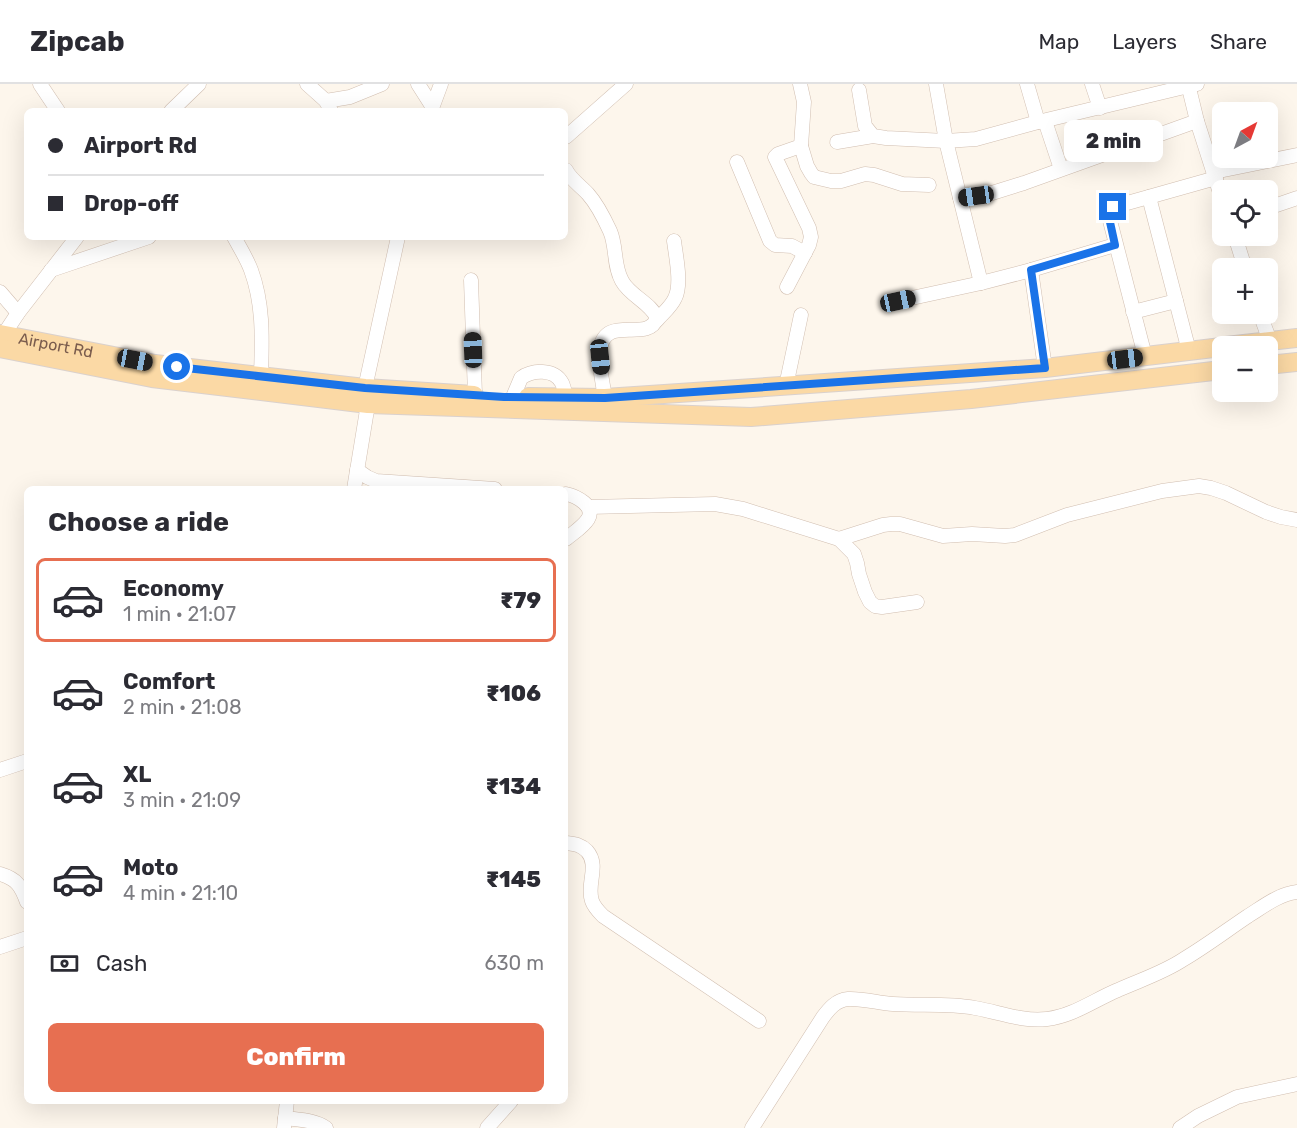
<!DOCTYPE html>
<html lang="en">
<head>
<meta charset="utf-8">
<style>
	body { margin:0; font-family:Rubik,sans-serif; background:#f7f7f7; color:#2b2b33; height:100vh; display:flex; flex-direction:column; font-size:22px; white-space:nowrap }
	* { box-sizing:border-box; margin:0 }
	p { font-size:20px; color:#7c7c81 }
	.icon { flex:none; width:33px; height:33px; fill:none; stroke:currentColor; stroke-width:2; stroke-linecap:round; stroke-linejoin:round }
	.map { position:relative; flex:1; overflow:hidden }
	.drawer { position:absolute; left:24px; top:402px; width:544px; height:618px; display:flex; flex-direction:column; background:#fff; border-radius:9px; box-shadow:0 6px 24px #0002 }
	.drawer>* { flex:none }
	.guide { position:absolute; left:24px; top:24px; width:544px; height:132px; border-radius:9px; box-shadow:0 6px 24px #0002; display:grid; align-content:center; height:132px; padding:0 24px; background:#fff }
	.needle { width:39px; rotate:41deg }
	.buttons { position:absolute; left:1212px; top:18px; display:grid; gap:12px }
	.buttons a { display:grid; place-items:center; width:66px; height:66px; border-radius:9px; background:#fff; box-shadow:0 6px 24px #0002; font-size:30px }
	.end { position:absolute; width:27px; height:27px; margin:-14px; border:8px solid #1a73e8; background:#fff; box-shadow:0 0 0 3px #fff }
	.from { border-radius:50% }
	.bubble { position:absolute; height:42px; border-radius:9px; background:#fff; box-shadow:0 6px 24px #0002; font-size:20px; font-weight:800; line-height:42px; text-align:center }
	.car { position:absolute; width:18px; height:36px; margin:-18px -9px; border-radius:8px; box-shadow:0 0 4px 2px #0007; background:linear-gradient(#222 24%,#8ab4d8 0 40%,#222 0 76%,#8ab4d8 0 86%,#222 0) }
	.guide b { display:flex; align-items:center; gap:21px; height:57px; font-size:22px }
	.guide b+b { border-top:2px solid #e1e1e2 }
	.guide i { width:15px; height:15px; background:#2b2b33 }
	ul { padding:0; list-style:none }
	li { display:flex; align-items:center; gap:18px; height:84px; margin:0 12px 9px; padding:0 12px; border:3px solid transparent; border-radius:9px }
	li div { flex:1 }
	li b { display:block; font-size:22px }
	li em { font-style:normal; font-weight:800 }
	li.on { border-color:#e76f51 }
	li>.icon { width:54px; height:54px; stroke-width:1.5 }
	h2 { padding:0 24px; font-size:27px; line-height:72px }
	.pay { display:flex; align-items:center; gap:15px; height:66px; padding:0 24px; font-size:22px }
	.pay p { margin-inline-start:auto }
	.action { display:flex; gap:12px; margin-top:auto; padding:12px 24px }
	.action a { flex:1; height:69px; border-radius:9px; background:#e76f51; color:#fff; font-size:24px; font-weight:800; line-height:69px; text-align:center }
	header { display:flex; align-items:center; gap:36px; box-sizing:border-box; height:84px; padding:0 30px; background:#fff; border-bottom:2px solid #e1e1e2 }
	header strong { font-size:28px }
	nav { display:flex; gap:33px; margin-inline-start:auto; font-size:21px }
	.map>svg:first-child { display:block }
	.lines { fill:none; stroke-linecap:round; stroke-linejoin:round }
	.minor-casing { stroke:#d1beb0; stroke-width:15 }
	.major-casing { stroke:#dad1cd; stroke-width:20 }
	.minor { stroke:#fff; stroke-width:14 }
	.major { stroke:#fbd9a5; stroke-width:18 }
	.route { stroke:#1a73e8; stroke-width:8 }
	.labels { text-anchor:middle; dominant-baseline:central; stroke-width:5; stroke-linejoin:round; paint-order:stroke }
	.street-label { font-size:16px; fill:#7a5c4d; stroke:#fffaf3 }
</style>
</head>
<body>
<header>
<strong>Zipcab</strong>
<nav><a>Map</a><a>Layers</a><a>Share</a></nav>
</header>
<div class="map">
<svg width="1297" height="1044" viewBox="0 0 1297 1044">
	<rect width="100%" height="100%" fill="#fdf6ec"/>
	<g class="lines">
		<g class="minor-casing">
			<g id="minor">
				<path d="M40,0l18,27"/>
				<path d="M307,0l19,17 5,10"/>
				<path d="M418,0l14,22"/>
				<path d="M800,0l4,18 -3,44 6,20 4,7 3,4 17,4h10l24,-7 9,1 28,9 27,1"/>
				<path d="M936,0l10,57 35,142"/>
				<path d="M1027,0l11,38"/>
				<path d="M1092,0l8,24"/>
				<path d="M1188,0l9,37 25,78"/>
				<path d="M859,6l6,36 8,10 13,2 60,3 30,-2 62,-17 159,-38"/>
				<path d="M326,17l24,-4 32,-13"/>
				<path d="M171,27l28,-27"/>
				<path d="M431,27l10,-27"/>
				<path d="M1045,37l16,48"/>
				<path d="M566,53l60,-53"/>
				<path d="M837,58l36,-6"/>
				<path d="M737,78l33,79 5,4 17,1 13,7"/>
				<path d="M566,86c5,10 15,16 22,24 9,10 16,24 22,37 7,16 3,34 12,50 8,15 29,22 35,37 -9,26 -51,-5 -57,31 -2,16 3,34 5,49"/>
				<path d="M1214,88l83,-17"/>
				<path d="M1149,113l40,154"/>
				<path d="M960,114l32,-5 32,-10 173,-62"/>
				<path d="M1268,124l29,-10"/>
				<path d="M1235,152l10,32"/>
				<path d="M234,153c6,11 13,22 17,33 13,35 11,71 10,106"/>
				<path d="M51,186l98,-33"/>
				<path d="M1031,186l14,98"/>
				<path d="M471,196l4,115"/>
				<path d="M787,203l22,-42 2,-8 -2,-9 -34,-71 3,-3 23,-8"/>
				<path d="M0,208l18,21"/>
				<path d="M898,217l83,-18 50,-13 84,-25"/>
				<path d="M1133,228l43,-11"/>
				<path d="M1260,230l10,27"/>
				<path d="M657,236c6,-7 14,-13 18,-22 7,-14 1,-41 -1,-57"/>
				<path d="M4,250l14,-21 59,-76"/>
				<path d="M1145,272l-37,-143 5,-6 103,-29"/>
				<path d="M786,302l15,-71"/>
				<path d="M365,304l33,-151"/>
				<path d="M513,313l8,-19c11,-8 33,-10 41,5 2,4 3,10 4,15"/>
				<path d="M357,386l10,7 9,4 119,8"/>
				<path d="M354,405l14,-85"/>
				<path d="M566,410c10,2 30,12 22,25 -5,8 -15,14 -22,20"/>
				<path d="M588,423l127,-3 28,5 96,30 15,15 3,9 2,11 6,18 5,10 5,4 7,1 35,-5"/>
				<path d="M839,455l44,-14 8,-1h9l43,12 29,-2 33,2 10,-1 52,-20 95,-24 37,-5 12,2 15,5 40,19 15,5 16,3"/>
				<path d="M0,686l27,-9"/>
				<path d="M566,759c8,1 14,1 21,8 13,15 -1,33 5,50 2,6 7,11 11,15l156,105"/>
				<path d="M0,790c17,5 21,12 27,28"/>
				<path d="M0,863l27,-9"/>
				<path d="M285,1034c14,2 30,2 41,10"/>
				<path d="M284,1044l3,-27"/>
				<path d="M487,1044l24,-27"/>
				<path d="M752,1044l71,-111c6,-8 13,-17 25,-18 13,-1 31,4 45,5 27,2 55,-1 82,4 24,4 47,14 72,11 26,-3 47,-19 71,-29 22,-10 45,-17 66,-31 22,-13 43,-29 64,-43 16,-10 31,-22 49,-24"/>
				<path d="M1180,1044l18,-12 39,-19 60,-13"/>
			</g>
		</g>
		<g class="major-casing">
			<g id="major">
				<path id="s1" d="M0,250l155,30 210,24 109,7"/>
				<path d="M1226,262l71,-8"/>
				<path d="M0,264l152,30 216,26 383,13 220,-18 251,-29"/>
				<path d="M1268,281l29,-3"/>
				<path d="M528,313l77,1 440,-30 177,-21"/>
			</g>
		</g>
		<use href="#minor" class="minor"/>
		<use href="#major" class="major"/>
	</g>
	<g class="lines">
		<path class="route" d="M177,283l188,21 139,9 101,1 440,-30 -14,-98 84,-25 -7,-32 5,-6"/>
	</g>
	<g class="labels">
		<g class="street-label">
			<text stroke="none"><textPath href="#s1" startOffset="57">Airport Rd</textPath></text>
		</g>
	</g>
</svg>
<div class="buttons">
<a><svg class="needle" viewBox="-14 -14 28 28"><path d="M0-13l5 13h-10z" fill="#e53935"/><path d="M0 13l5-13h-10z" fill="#7c7c81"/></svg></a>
<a><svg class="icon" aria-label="locate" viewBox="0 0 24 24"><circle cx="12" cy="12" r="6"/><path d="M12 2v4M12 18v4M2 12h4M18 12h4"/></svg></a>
<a>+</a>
<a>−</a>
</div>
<i class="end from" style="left:177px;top:283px"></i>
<i class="end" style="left:1113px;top:123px"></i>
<div class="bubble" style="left:1064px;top:36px;width:99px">2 min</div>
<i class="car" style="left:976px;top:112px;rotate:262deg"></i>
<i class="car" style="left:898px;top:217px;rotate:78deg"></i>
<i class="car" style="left:473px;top:266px;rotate:358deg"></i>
<i class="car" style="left:600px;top:273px;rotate:174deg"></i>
<i class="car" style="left:1125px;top:275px;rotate:83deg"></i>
<i class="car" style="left:135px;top:276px;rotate:101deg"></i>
<div class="guide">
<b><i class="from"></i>Airport Rd</b>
<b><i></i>Drop-off</b>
</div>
<section class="drawer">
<h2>Choose a ride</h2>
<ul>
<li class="on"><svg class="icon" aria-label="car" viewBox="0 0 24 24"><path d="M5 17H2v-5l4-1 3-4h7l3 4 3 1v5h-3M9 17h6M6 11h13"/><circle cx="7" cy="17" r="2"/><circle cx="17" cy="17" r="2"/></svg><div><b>Economy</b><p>1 min · 21:07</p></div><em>₹79</em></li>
<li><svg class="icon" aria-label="car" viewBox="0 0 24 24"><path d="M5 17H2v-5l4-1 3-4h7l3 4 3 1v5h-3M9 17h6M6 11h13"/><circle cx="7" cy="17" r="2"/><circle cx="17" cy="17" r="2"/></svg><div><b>Comfort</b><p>2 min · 21:08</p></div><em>₹106</em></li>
<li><svg class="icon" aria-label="car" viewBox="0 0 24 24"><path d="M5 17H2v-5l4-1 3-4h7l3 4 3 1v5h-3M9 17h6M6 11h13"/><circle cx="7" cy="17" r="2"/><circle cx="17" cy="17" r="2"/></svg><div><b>XL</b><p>3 min · 21:09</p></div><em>₹134</em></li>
<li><svg class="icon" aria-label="car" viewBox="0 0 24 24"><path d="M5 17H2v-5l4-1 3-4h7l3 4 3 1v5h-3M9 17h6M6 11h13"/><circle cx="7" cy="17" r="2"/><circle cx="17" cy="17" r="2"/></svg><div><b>Moto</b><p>4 min · 21:10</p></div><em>₹145</em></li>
</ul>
<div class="pay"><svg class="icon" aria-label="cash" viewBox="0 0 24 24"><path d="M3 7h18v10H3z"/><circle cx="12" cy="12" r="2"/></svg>Cash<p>630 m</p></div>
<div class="action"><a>Confirm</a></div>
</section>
</div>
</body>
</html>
